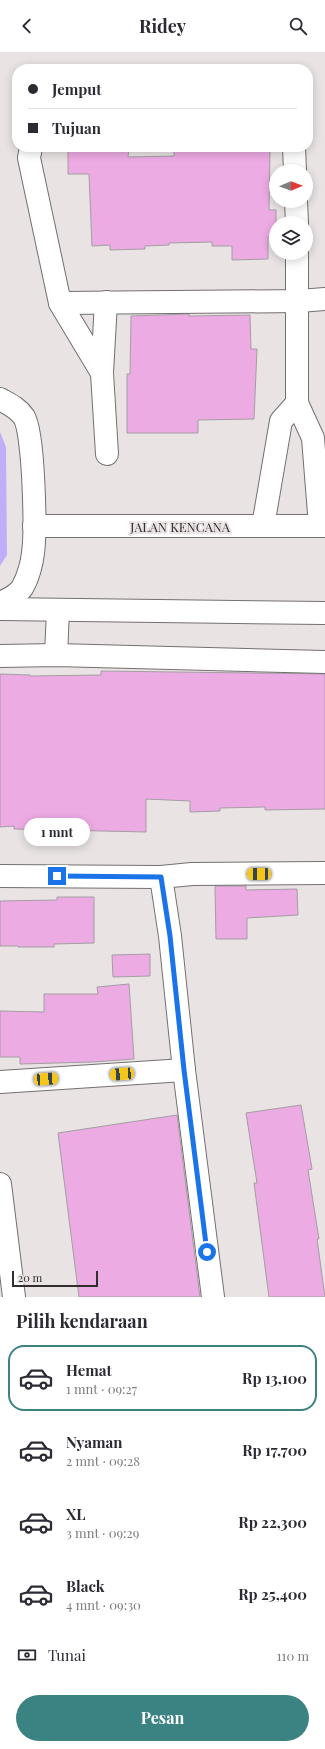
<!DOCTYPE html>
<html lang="id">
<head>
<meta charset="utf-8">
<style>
	body { margin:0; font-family:"Playfair Display",serif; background:#f2f2f3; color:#2b2b33; height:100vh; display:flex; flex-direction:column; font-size:15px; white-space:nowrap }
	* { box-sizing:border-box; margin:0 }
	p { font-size:13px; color:#7c7c81 }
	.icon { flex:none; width:22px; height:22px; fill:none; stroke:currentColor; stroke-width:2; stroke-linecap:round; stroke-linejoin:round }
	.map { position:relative; height:1245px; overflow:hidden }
	.side { display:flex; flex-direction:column; background:#fff; flex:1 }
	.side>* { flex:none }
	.hud { position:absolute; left:12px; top:12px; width:301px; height:88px; border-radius:16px; box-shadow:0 2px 10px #0003; display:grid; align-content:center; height:88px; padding:0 16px; background:#fff }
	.needle { width:26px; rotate:89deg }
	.controls { position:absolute; left:269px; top:112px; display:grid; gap:8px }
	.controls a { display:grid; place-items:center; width:44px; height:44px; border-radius:50%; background:#fff; box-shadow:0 2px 10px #0003; font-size:20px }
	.scale { position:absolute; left:12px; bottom:10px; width:86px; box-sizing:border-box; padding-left:4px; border:2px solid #302e2e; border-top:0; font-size:11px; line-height:14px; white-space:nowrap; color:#302e2e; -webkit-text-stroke:3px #e9e3e4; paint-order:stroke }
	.end { position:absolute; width:18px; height:18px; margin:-9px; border:5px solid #1a73e8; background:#fff; box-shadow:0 0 0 2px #fff }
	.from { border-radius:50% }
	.bubble { position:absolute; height:28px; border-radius:14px; background:#fff; box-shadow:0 2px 10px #0003; font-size:13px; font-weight:700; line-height:28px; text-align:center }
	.car { position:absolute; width:12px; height:24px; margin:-12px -6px; border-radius:5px; box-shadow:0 0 3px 1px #0007; background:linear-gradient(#f5c518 24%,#345 0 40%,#f5c518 0 76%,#345 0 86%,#f5c518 0) }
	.hud b { display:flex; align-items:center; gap:14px; height:38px; font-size:15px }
	.hud b+b { border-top:1px solid #e1e1e2 }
	.hud i { width:10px; height:10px; background:#2b2b33 }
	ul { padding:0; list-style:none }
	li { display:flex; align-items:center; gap:12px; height:66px; margin:0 8px 6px; padding:0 8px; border:2px solid transparent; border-radius:16px }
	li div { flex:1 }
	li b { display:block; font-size:15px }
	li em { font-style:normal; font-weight:700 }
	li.active { border-color:#3a8382 }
	li>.icon { width:36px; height:36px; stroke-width:1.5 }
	h2 { padding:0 16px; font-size:18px; line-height:48px }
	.pay { display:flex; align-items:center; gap:10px; height:44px; padding:0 16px; font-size:15px }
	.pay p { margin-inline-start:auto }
	.primary-button { display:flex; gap:8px; margin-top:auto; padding:8px 16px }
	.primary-button a { flex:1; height:46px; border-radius:24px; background:#3a8382; color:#fff; font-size:16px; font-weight:700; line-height:46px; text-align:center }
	header { display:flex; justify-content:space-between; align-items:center; height:52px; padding:0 16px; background:#fff; font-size:18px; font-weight:700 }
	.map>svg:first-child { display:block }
	.water { fill:#c2adf8 }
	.building { fill:#edabe4; stroke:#a29ea2 }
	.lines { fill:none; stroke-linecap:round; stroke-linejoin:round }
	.minor-casing { stroke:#746f70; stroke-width:24 }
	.minor { stroke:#fff; stroke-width:22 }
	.route { stroke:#1a73e8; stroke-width:5 }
	.labels { text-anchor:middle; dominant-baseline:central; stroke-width:4; stroke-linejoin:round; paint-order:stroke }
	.street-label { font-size:13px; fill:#302e2e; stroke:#e9e3e4 }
</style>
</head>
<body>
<header><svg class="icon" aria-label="back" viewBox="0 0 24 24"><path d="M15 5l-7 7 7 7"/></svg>Ridey<svg class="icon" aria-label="search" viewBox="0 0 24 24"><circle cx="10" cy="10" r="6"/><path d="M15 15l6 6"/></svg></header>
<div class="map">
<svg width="325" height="1245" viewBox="0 0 325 1245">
	<rect width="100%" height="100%" fill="#e9e3e4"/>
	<path class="water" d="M0,380l6,15 1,108 -7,11z"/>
	<g class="building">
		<path d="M68,95h61l-1,10 46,-1v-6l68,-3v3h28l-1,60h7v27h-8v22l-36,1v-14h-20v-4l-43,1v2l-24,1v3l-35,1v-5l-18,1 -3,-72h-21z"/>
		<path d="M189,262v2l61,-1 1,34h6l-3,70 -56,1v13h-71v-59h3l1,-58z"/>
		<path d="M101,619l224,3v135l-60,1v-3l-45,1v3l-30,1v-11l-44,-2v33l-132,-3v-3l-14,1v-153l30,1v1l71,-1z"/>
		<path d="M215,834h31v4l51,-1 1,26 -51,3v21h-31z"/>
		<path d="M57,845h37v46l-40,1v3h-36v-1h-18v-45l57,-1z"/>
		<path d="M150,902v22l-37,1 -1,-22z"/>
		<path d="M129,932l5,75 -41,3 -73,2v-7h-20v-46l44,1v-18h54l-1,-7z"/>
		<path d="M301,1053l11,64 -4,1 11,69h-2l8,58h-56l-15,-114h3l-11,-70z"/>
		<path d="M177,1063l23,182h-121l-21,-164z"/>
	</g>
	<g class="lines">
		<g class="minor-casing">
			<g id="minor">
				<path d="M31,95l-2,11 31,145 42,70 5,81"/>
				<path d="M294,95l1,24"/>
				<path d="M296,149l1,22"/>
				<path d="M297,201v150l16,35 7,88"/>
				<path d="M60,251l239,-2 26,-2"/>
				<path d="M102,321l4,-71"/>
				<path d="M0,347c9,5 18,9 24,18 10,16 12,114 9,136 -1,10 -5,25 -11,35 -4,6 -15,12 -22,15"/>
				<path d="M34,474h291"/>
				<path d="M263,474l18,-105 16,-18"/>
				<path d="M0,557l325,4"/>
				<path d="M56,603l2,-45"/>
				<path d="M0,604l56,-1 269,7"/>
				<path d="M0,824l161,1 9,59 14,134 29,227"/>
				<path d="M161,825l31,-3 133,-1"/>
				<path d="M0,1030l184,-12"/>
				<path d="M0,1132l14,113"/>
			</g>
		</g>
		<use href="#minor" class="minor"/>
	</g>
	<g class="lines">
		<path class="route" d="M57,824l104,1 9,59 14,134 23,182"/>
	</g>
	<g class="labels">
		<g class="street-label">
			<text x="180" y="474">JALAN KENCANA</text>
		</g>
	</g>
</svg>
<div class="controls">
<a><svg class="needle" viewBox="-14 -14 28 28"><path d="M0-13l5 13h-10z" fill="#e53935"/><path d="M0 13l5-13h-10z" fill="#7c7c81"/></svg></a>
<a><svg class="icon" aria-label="layers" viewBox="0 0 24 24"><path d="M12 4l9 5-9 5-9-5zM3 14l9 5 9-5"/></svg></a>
</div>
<div class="scale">20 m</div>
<i class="end from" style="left:207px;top:1200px"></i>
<i class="end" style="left:57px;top:824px"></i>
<div class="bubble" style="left:24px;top:766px;width:66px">1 mnt</div>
<i class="car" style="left:259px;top:822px;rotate:270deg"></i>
<i class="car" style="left:122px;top:1022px;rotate:266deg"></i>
<i class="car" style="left:46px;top:1027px;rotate:86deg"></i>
<div class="hud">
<b><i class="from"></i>Jemput</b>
<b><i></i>Tujuan</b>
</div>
</div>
<section class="side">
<h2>Pilih kendaraan</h2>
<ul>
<li class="active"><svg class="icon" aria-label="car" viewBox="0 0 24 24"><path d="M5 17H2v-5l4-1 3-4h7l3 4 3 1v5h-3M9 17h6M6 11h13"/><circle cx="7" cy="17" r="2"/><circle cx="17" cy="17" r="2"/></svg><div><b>Hemat</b><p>1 mnt · 09:27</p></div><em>Rp 13,100</em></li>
<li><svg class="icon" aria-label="car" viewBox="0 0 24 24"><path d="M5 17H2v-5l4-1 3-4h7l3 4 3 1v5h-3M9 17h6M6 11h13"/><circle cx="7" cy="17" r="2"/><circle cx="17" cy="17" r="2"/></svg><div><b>Nyaman</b><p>2 mnt · 09:28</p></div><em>Rp 17,700</em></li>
<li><svg class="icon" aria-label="car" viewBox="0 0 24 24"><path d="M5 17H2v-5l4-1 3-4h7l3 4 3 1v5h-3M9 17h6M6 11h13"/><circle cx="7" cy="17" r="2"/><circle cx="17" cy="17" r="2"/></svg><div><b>XL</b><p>3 mnt · 09:29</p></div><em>Rp 22,300</em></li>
<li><svg class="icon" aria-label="car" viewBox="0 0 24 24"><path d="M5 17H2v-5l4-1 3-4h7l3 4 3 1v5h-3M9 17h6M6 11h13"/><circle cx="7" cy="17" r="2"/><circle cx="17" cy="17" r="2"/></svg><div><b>Black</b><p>4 mnt · 09:30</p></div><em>Rp 25,400</em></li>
</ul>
<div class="pay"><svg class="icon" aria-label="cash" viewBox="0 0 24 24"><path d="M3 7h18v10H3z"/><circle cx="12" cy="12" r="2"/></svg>Tunai<p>110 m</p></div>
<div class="primary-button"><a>Pesan</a></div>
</section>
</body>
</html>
